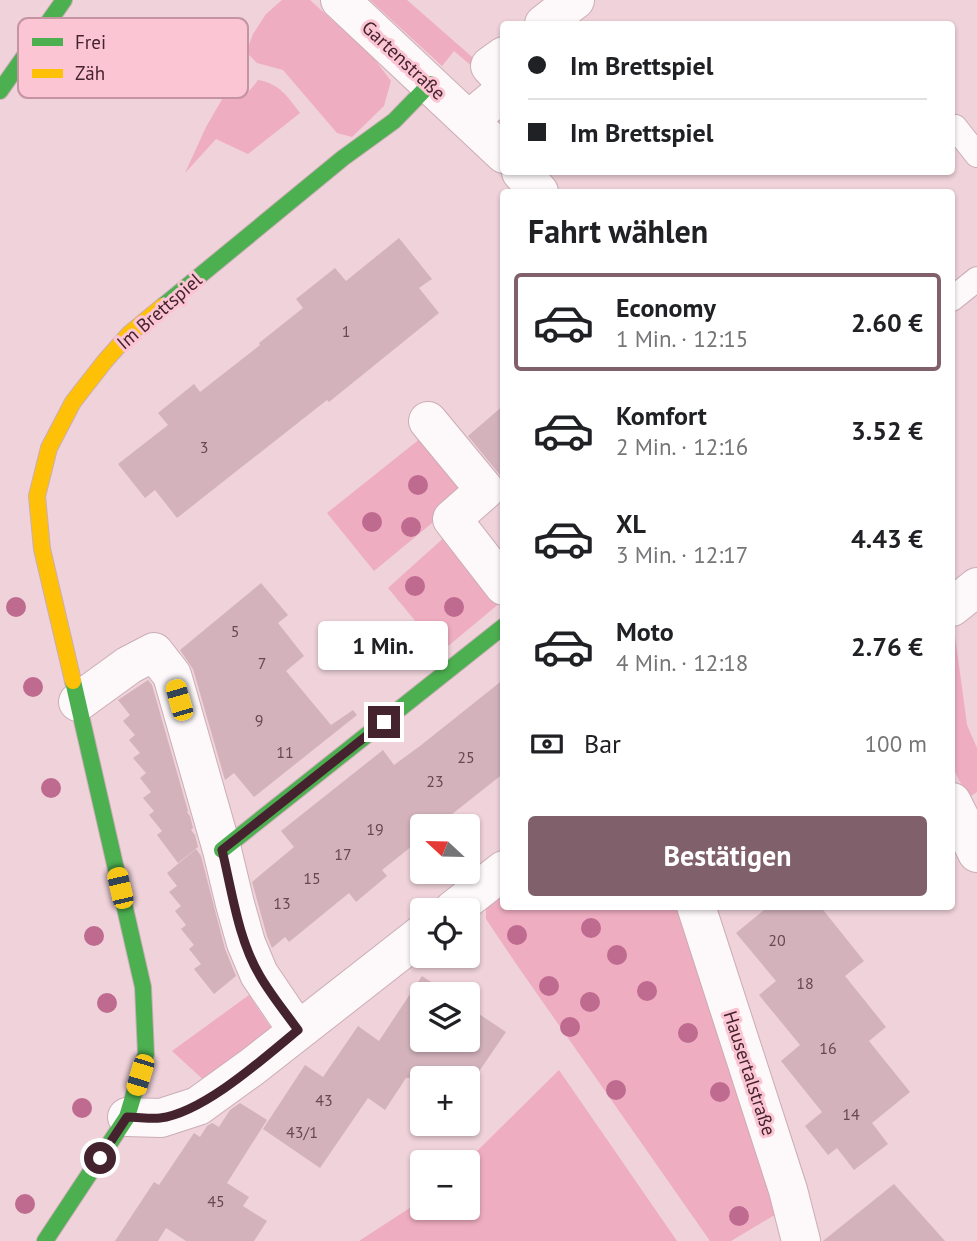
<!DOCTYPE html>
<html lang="de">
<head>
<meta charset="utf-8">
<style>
	body { margin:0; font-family:"PT Sans",sans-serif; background:#f6f6f6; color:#202124; height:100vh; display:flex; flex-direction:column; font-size:26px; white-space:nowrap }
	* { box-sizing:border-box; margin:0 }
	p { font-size:23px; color:#757577 }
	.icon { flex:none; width:38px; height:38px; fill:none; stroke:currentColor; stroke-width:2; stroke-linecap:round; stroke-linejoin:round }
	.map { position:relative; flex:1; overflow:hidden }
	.side { position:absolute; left:500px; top:189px; width:455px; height:721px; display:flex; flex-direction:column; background:#fff; border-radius:7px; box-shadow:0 2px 5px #0004 }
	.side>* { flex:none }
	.banner { position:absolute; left:500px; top:21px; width:455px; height:154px; border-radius:7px; box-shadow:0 2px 5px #0004; display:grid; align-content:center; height:154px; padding:0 28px; background:#fff }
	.needle { width:46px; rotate:292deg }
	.fabs { position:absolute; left:410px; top:814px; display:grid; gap:14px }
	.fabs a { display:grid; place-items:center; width:70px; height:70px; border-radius:7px; background:#fff; box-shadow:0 2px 5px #0004; font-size:35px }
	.end { position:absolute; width:32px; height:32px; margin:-16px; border:9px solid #45232e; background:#fff; box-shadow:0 0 0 4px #fff }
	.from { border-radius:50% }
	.bubble { position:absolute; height:49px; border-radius:7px; background:#fff; box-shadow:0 2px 5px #0004; font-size:23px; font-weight:700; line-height:49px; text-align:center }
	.car { position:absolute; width:21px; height:42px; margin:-21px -10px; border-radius:9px; box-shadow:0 0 5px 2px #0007; background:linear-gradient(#f5c518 24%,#345 0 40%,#f5c518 0 76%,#345 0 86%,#f5c518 0) }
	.banner b { display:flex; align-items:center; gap:24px; height:66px; font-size:26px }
	.banner b+b { border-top:2px solid #e0e0e0 }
	.banner i { width:18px; height:18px; background:#202124 }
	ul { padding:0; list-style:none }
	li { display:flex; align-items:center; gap:21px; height:98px; margin:0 14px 10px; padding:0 14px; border:4px solid transparent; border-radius:7px }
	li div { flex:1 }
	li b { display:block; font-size:26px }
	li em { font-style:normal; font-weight:700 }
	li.current { border-color:#80606a }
	li>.icon { width:63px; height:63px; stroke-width:1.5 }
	h2 { padding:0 28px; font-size:32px; line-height:84px }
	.pay { display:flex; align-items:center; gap:18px; height:77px; padding:0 28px; font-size:26px }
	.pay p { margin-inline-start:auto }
	.primary-button { display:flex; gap:14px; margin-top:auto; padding:14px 28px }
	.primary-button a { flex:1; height:80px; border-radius:7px; background:#80606a; color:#fff; font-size:28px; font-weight:700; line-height:80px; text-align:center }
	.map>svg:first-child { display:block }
	.green { fill:#efadc1 }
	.building { fill:#d3b2bc }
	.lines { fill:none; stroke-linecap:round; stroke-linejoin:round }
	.lane-casing { stroke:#cbadb6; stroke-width:26 }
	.street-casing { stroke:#cbadb6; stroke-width:40 }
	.fast-casing { stroke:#cbadb6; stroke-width:18 }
	.slow-casing { stroke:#cbadb6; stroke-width:18 }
	.lane { stroke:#fdf8f9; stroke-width:24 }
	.street { stroke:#fdf8f9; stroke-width:38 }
	.fast { stroke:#4caf50; stroke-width:16 }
	.slow { stroke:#ffc107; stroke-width:16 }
	.tree { fill:#bf6a8f }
	.route { stroke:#45232e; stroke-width:9 }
	.labels { text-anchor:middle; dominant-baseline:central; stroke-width:6; stroke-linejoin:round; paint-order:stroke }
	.number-label { font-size:16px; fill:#684752 }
	.street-label { font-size:19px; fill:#45232e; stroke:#fcc5d4 }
	.key { fill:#fcc5d4; stroke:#c594a2; stroke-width:2 }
	.key-label { font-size:19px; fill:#45232e }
</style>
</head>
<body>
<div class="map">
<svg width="977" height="1241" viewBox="0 0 977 1241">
	<rect width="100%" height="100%" fill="#efd2da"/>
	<g class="green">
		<path d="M282,0h28l63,57 18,24 -7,25 -32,31 -15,-4 -54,-63 -26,-7 -9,-9 -1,-4 6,-16 13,-20z"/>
		<path d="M370,0h37l72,63 -5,5 -20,-17 -12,15z"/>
		<path d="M258,80c22,4 29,16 42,33l-52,41 -32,-15 -31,34 21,-46 18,-31c17,4 25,-3 34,-16z"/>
		<path d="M426,434l46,56 -98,81 -47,-58z"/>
		<path d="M448,534l53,68 -60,50 -53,-64z"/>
		<path d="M954,628l13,97 10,23v44l-9,6 -16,-32v-136z"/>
		<path d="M504,878v28l180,1 99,303 -52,31h-21l-191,-273 -33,-49v-19z"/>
		<path d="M249,995l26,39 -67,50 -36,-33z"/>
		<path d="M559,1070l118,171h-318l63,-41v8h45v-46h-1z"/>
	</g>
	<g class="building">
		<path d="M399,238l33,41 -13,9 20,25 -110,89 -2,-2 -150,118 -22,-28 -10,8 -27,-34 50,-39 -10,-12 36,-29 6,8 60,-47 -1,-2 44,-35 -7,-9 39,-31 11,13z"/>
		<path d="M504,405v75l-36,-44z"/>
		<path d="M261,583l27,32 -10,8 26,33 -18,15 45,54 22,-15 4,5 -103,82 -20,-24 -9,7 -32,-111 -13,-19z"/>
		<path d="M504,679v94l-67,53h-15v12l-40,32 5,6 -31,26 -7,-9 -60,49 -4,-5 -13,11 -5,-12 -15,-54 42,-35 -13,-16 102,-81 11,15 26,-19z"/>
		<path d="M148,680l4,5 36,126 -1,1 3,4 3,12 -2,2 4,5 3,12 -20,16 -21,-28 5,-4 -13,-16 5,-4 -11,-13 8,-6 -11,-14 6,-5 -13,-15 7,-5 -11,-13 6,-5 -12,-14 7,-6 -12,-15z"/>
		<path d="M196,849l5,7 24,93 11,27 -22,18 -20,-25 7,-5 -12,-15 5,-4 -13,-16 5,-4 -11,-14 6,-5 -12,-14 8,-6 -10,-13z"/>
		<path d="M769,906h51l44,55 -19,15 41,51 -17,14 41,51 -38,31 16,21 -34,26 -17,-22 -9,7 -23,-29 17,-14 -41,-51 19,-16 -41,-50 17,-14 -40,-48z"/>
		<path d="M422,976l27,18h-27v46h45v-34l39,26 -39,57v-11h-61l-21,32 -17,-12 -48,70 -57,-39 42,-64 18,12 35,-51 21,15z"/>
		<path d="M240,1103l27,17 -40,63 22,14 -6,9 24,15 -13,20h-68l-20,-13 -8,13h-43l39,-59 5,3 35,-52 6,4 7,-11 5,-3 7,4 11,-17z"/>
		<path d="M894,1184l51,57h-122z"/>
	</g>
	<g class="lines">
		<g class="lane-casing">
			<g id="lane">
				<path d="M955,127l22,28"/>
				<path d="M952,299l25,-20"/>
			</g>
		</g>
		<g class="street-casing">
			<g id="street">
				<path d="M340,0l164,154"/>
				<path d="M544,24l31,-24"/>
				<path d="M504,56l-14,10 14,15"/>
				<path d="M469,120l35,-29"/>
				<path d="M521,172l18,20"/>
				<path d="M428,421l57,69 -33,29 52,67"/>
				<path d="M952,607l25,-20"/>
				<path d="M78,702l51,-37 25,-13 18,23 50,175 13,54 11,39 13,31 38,56"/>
				<path d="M952,802l25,51"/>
				<path d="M696,906l92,284 13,51"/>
				<path d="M453,910l51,-40"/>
				<path d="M127,1117l34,1 37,-12 54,-39 170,-133"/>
			</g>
		</g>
		<g class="fast-casing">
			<g id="fast">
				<path d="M0,91l64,-91"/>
				<path d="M163,306l180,-148 51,-37 36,-37"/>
				<path d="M222,850l282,-224"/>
				<path d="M45,1241l82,-124 19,-63 -3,-67 -70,-306"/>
			</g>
		</g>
		<g class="slow-casing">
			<path id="slow" d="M73,681l-31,-132 -5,-53 12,-48 24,-46 32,-41 24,-27 34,-28"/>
		</g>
		<use href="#lane" class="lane"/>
		<use href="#street" class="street"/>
		<use href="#fast" class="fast"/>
		<use href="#slow" class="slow"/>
	</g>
	<g class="tree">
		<circle cx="418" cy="485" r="10"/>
		<circle cx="372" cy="522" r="10"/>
		<circle cx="411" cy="527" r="10"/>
		<circle cx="415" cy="586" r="10"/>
		<circle cx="16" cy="607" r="10"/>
		<circle cx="454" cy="607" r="10"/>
		<circle cx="33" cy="687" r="10"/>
		<circle cx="51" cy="788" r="10"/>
		<circle cx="591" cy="928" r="10"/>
		<circle cx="517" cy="935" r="10"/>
		<circle cx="94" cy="936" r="10"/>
		<circle cx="617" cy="955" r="10"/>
		<circle cx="549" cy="986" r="10"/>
		<circle cx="647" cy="991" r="10"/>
		<circle cx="590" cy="1002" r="10"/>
		<circle cx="107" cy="1003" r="10"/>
		<circle cx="570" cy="1027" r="10"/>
		<circle cx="688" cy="1033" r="10"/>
		<circle cx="616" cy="1090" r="10"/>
		<circle cx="720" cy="1092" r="10"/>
		<circle cx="82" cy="1108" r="10"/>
		<circle cx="25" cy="1204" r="10"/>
		<circle cx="739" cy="1216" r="10"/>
	</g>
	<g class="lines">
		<path class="route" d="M100,1158l27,-41c11,0 23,2 33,1 43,-5 104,-60 138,-88 -13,-18 -27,-35 -38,-54 -22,-37 -28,-85 -38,-126l162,-128"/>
	</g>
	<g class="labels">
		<g class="number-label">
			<text x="346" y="331">1</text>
			<text x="204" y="447">3</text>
			<text x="235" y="631">5</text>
			<text x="262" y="663">7</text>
			<text x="259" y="720">9</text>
			<text x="285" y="752">11</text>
			<text x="466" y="757">25</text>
			<text x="435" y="781">23</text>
			<text x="375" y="829">19</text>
			<text x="343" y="854">17</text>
			<text x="312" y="878">15</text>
			<text x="282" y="903">13</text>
			<text x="777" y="940">20</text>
			<text x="805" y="983">18</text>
			<text x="828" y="1048">16</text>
			<text x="324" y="1100">43</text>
			<text x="851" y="1114">14</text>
			<text x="302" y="1132">43/1</text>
			<text x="216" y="1201">45</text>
		</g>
		<g class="street-label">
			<text transform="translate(404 60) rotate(43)">Gartenstraße</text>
			<text transform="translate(159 311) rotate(-41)">Im Brettspiel</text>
			<text transform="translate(750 1073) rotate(72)">Hausertalstraße</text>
		</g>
	</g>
	<rect x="18" y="18" width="230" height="80" rx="10" class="key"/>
	<rect x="32" y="38" width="31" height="8" fill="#4caf50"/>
	<rect x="32" y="69" width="31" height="9" fill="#ffc107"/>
	<g class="key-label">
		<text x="75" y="49">Frei</text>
		<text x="75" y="80">Zäh</text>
	</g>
</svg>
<div class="fabs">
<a><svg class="needle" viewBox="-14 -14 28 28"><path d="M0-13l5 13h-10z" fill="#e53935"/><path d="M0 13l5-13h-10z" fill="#757577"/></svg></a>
<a><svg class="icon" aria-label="locate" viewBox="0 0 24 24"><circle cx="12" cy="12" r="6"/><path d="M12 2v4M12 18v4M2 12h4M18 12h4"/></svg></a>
<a><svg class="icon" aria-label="layers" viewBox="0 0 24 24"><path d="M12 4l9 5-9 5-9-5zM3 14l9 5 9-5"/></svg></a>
<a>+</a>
<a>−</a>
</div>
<i class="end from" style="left:100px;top:1158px"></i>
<i class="end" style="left:384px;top:722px"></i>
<div class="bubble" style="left:318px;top:621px;width:130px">1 Min.</div>
<i class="car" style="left:179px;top:700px;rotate:344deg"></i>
<i class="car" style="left:120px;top:888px;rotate:347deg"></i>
<i class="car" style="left:140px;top:1075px;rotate:197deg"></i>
<div class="banner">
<b><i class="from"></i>Im Brettspiel</b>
<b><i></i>Im Brettspiel</b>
</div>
<section class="side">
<h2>Fahrt wählen</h2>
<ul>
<li class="current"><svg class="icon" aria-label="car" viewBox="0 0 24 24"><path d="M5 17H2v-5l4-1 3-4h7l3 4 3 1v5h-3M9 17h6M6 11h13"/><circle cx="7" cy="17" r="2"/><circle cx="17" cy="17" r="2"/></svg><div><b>Economy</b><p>1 Min. · 12:15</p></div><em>2.60 €</em></li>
<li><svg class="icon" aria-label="car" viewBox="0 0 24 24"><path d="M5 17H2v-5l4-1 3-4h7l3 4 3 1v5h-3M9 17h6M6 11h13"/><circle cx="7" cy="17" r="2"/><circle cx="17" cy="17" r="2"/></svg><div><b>Komfort</b><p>2 Min. · 12:16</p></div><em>3.52 €</em></li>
<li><svg class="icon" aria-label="car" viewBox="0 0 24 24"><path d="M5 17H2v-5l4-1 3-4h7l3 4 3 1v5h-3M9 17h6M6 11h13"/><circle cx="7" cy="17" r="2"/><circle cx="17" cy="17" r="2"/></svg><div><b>XL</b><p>3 Min. · 12:17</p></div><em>4.43 €</em></li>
<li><svg class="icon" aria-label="car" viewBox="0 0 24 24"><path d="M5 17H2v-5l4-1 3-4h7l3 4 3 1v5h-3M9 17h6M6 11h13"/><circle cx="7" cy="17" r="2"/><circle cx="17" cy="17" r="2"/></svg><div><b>Moto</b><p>4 Min. · 12:18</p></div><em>2.76 €</em></li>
</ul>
<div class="pay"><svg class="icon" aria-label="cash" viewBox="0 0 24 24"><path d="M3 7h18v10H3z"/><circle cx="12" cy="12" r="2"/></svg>Bar<p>100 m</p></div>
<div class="primary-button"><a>Bestätigen</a></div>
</section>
</div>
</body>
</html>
